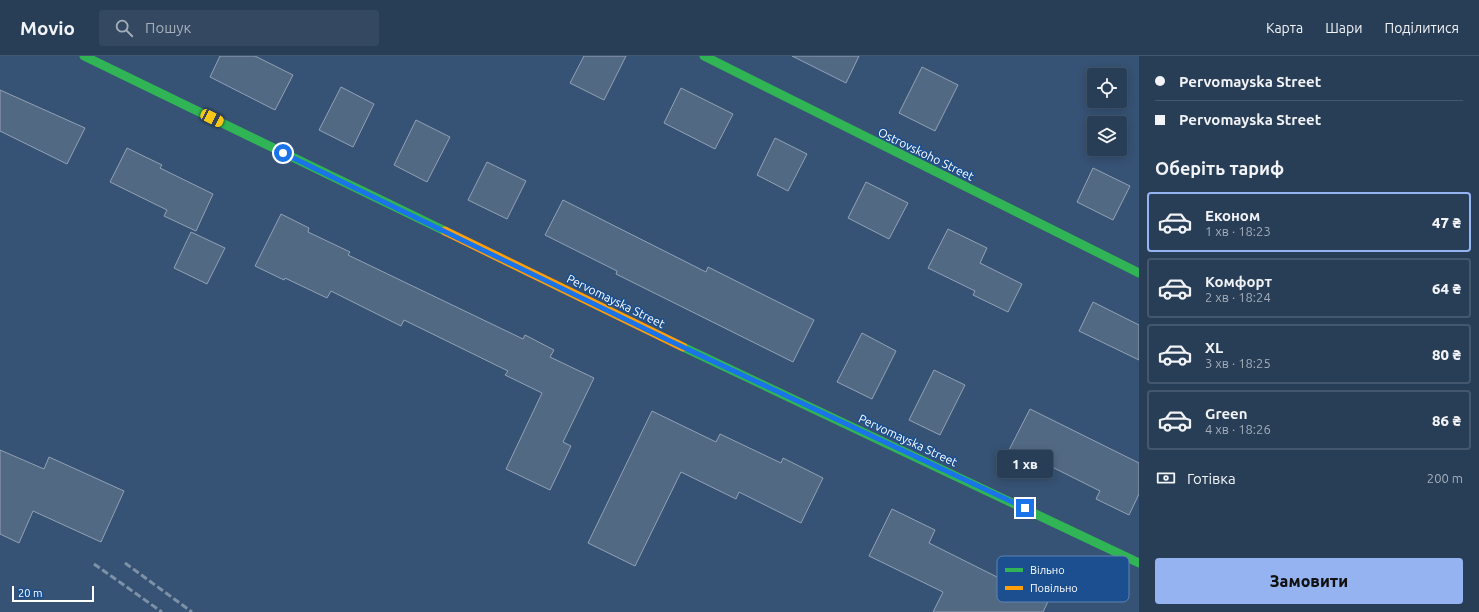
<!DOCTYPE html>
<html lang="uk">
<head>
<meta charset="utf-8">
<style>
	body { margin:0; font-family:Ubuntu,sans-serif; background:#344961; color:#f1f3f6; height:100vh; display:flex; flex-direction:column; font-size:15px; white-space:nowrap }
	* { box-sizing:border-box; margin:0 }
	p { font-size:13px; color:#a5aeba }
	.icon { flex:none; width:22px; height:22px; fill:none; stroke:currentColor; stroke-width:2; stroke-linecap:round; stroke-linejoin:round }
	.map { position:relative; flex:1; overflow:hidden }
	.side { display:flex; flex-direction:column; background:#283e57; width:340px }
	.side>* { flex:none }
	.top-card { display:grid; align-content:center; height:88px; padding:0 16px; background:#283e57 }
	.fabs { position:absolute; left:1087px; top:12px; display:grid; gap:8px }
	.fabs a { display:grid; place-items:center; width:40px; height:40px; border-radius:4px; background:#283e57; box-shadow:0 2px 10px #0003,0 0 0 1px #44576d; font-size:20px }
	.scale { position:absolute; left:12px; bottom:10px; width:82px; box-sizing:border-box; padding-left:4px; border:2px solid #fff; border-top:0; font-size:11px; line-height:14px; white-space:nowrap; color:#fff; -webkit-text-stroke:3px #1b4f8f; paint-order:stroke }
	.end { position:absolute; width:18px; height:18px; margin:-9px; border:5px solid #1a73e8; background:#fff; box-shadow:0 0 0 2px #fff }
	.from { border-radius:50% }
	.bubble { position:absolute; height:28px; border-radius:4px; background:#283e57; box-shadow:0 2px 10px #0003,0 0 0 1px #44576d; font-size:13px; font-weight:800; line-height:28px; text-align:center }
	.car { position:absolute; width:12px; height:24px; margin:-12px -6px; border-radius:5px; box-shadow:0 0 3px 1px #0007; background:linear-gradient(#f5c518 24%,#345 0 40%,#f5c518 0 76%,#345 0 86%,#f5c518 0) }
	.top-card b { display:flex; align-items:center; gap:14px; height:38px; font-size:15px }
	.top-card b+b { border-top:1px solid #44576d }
	.top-card i { width:10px; height:10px; background:#f1f3f6 }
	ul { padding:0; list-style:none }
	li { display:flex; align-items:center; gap:12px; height:60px; margin:0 8px 6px; padding:0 8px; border:2px solid #44576d; border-radius:4px }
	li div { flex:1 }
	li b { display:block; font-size:15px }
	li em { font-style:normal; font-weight:800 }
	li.current { border-color:#95b2f1 }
	li>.icon { width:36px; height:36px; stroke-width:1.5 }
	h2 { padding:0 16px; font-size:18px; line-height:48px }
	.pay { display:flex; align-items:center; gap:10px; height:44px; padding:0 16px; font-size:15px }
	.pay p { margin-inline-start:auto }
	.button { display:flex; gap:8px; margin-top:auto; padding:8px 16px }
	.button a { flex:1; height:46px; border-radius:4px; background:#95b2f1; color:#111; font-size:16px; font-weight:800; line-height:46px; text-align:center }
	header { display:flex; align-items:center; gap:24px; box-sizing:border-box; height:56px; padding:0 20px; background:#283e57; border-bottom:1px solid #44576d }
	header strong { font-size:19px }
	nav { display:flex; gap:22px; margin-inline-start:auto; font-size:14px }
	.search { width:280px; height:36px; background:#344961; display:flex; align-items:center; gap:10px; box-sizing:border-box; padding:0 14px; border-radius:4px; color:#a5aeba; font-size:15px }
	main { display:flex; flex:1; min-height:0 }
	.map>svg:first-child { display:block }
	.building { fill:#526984; stroke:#92a2b6 }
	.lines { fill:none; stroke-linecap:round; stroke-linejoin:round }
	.fast { stroke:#30b455; stroke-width:9 }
	.slow { stroke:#ff9f0a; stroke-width:9 }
	.rail { stroke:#7e92a7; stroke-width:3; stroke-dasharray:7 3; stroke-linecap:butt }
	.route { stroke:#1a73e8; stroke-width:5 }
	.labels { text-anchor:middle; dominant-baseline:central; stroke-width:3; stroke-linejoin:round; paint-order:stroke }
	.street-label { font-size:12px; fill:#fff; stroke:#1b4f8f }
	.key { fill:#1b4f8f; stroke:#5f84b1; stroke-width:1 }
	.key-label { font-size:11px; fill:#fff }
</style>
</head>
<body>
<header>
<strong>Movio</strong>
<div class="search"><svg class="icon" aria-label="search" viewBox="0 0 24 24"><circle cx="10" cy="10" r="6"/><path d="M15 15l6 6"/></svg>Пошук</div>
<nav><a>Карта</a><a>Шари</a><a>Поділитися</a></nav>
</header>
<main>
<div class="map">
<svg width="1139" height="556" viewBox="0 0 1139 556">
	<rect width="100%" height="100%" fill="#365274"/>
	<g class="building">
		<path d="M220,0h35l38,19 -18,35 -65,-33z"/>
		<path d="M584,0h42l-22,44 -34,-17z"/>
		<path d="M792,0h67l-13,27z"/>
		<path d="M922,11l36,18 -23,46 -36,-18z"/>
		<path d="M341,31l33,17 -21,43 -34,-17z"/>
		<path d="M681,32l52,26 -18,35 -51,-26z"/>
		<path d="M0,34l85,38 -18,36 -67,-33z"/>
		<path d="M416,64l34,17 -23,45 -33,-17z"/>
		<path d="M775,82l32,16 -19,37 -31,-16z"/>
		<path d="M127,92l35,17 -2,3 53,26 -17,37 -32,-15 3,-6 -57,-28z"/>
		<path d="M487,106l39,19 -19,38 -39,-19z"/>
		<path d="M1093,112l37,18 -17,34 -36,-18z"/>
		<path d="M866,126l42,21 -19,36 -41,-21z"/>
		<path d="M563,144l143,72 2,-5 106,53 -21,42 -177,-88 1,-3 -72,-36z"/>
		<path d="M281,158l28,14 -1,4 42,20 -2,3 175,84 2,-4 29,15 -4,7 44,21 -31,64 8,4 -21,44 -44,-21 36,-76 -37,-18 3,-4 -104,-51 -3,6 -70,-35 -4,7 -42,-20 -1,2 -29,-14z"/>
		<path d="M948,173l39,19 -7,15 42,21 -14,28 -35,-17 2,-4 -47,-23z"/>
		<path d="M191,176l34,16 -18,36 -33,-16z"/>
		<path d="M1093,246l46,23v35l-60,-29z"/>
		<path d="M862,277l34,18 -24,48 -35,-17z"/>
		<path d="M934,314l31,15 -25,50 -31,-15z"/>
		<path d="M1030,353l109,54v31l-10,21 -33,-16 4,-8 -52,-26 -2,4 -37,-19z"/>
		<path d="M652,355l64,31 4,-8 61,29 2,-5 40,20 -22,45 -62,-31 -3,7 -55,-27 -46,94 -47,-23z"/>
		<path d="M0,394l44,19 5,-12 75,34 -23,51 -68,-31 -14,32 -19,-9z"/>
		<path d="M892,453l43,21 -6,13 76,38 7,-15 43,21 -12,25h-110l10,-20 -74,-36z"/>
	</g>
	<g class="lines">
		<g class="fast">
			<path d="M84,0l361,175"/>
			<path d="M704,0l435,217"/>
			<path d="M683,291l456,216"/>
		</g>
		<path class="slow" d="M445,175l238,116"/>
		<g class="rail">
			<path d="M125,507l67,49"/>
			<path d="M94,508l68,48"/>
		</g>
	</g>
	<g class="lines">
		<path class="route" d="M283,97l385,187 357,168"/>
	</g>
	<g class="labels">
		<g class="street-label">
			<text transform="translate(926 98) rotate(26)">Ostrovskoho Street</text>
			<text transform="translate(616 245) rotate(26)">Pervomayska Street</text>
			<text transform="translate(908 384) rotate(25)">Pervomayska Street</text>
		</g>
	</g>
	<rect x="997" y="500" width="132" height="46" rx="6" class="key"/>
	<rect x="1005" y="512" width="18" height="4" fill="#30b455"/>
	<rect x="1005" y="530" width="18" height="4" fill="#ff9f0a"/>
	<g class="key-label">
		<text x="1030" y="518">Вільно</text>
		<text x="1030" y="536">Повільно</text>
	</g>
</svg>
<div class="fabs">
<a><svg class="icon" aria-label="locate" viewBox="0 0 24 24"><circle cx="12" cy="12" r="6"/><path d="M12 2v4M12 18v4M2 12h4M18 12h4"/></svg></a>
<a><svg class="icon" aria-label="layers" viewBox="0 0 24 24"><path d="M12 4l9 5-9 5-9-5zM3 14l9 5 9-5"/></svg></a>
</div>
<div class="scale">20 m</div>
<i class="end from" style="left:283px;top:97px"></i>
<i class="end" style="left:1025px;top:452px"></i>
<div class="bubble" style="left:997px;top:394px;width:56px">1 хв</div>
<i class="car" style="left:212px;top:62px;rotate:116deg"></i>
</div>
<section class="side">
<div class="top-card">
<b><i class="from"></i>Pervomayska Street</b>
<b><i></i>Pervomayska Street</b>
</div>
<h2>Оберіть тариф</h2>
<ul>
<li class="current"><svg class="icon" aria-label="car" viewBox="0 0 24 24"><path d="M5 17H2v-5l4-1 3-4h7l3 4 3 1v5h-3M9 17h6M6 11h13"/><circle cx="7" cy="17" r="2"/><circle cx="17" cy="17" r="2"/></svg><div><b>Економ</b><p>1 хв · 18:23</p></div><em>47 ₴</em></li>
<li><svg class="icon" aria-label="car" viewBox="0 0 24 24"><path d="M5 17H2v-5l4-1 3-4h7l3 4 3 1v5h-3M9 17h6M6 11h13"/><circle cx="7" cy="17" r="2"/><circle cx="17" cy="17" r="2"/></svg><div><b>Комфорт</b><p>2 хв · 18:24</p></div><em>64 ₴</em></li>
<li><svg class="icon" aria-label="car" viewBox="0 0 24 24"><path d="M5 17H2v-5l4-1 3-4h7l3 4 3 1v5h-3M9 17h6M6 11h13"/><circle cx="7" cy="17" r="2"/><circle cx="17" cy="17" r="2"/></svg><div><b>XL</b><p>3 хв · 18:25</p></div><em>80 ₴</em></li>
<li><svg class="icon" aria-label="car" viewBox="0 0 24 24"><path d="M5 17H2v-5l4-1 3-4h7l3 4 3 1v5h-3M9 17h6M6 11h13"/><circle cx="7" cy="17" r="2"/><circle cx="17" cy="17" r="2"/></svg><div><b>Green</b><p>4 хв · 18:26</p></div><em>86 ₴</em></li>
</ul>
<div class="pay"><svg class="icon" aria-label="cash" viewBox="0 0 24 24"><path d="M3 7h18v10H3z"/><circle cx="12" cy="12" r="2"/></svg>Готівка<p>200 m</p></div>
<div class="button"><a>Замовити</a></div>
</section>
</main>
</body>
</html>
